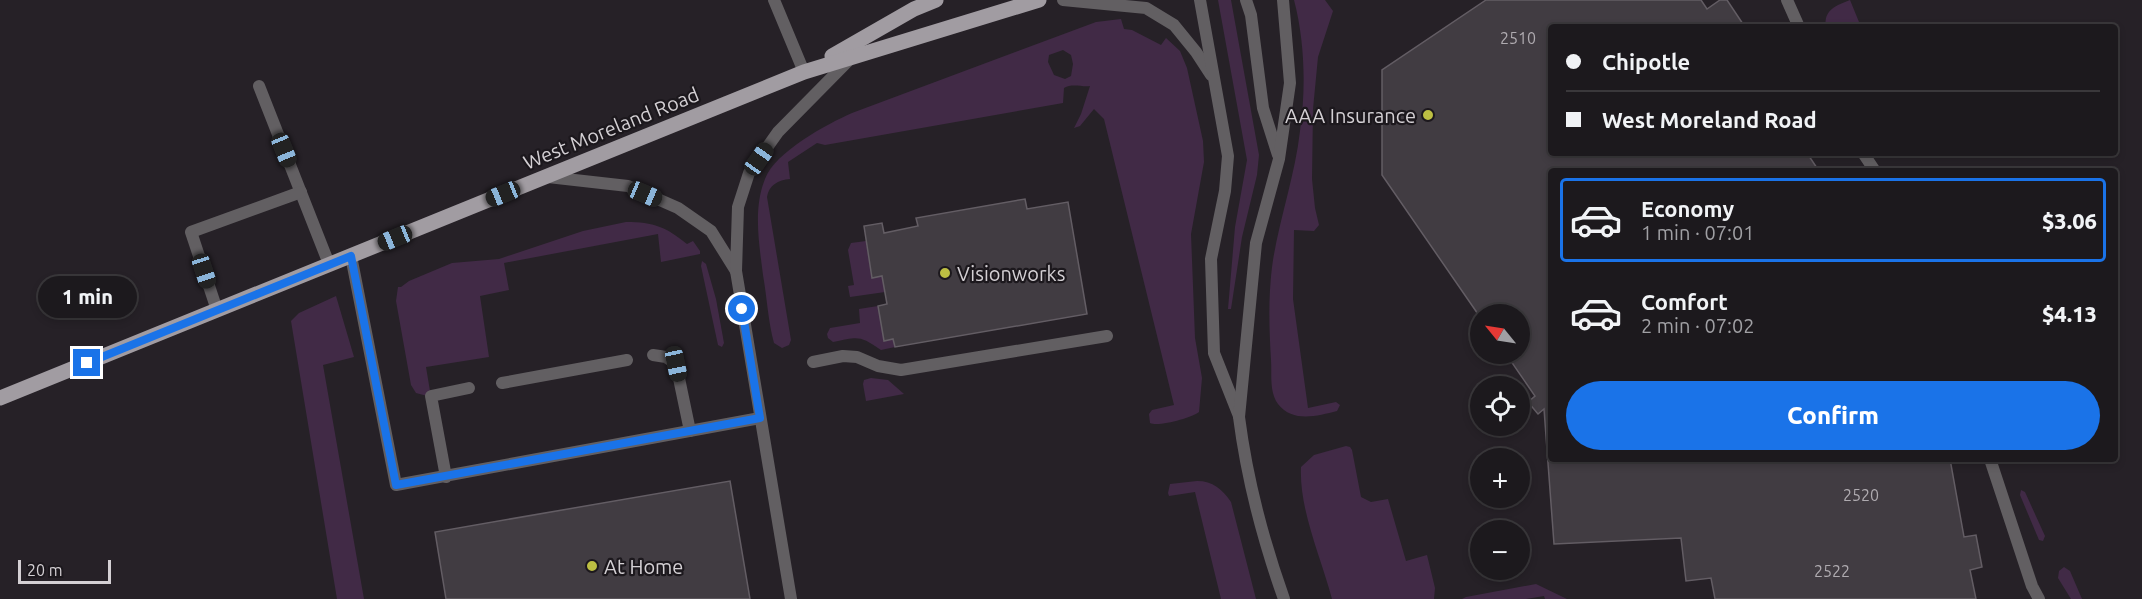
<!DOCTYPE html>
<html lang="en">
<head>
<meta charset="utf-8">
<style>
	body { margin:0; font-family:Ubuntu,sans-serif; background:#29262a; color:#f1f3f6; height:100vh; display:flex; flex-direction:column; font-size:22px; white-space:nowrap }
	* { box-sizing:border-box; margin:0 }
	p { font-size:20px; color:#a0a0a4 }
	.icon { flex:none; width:33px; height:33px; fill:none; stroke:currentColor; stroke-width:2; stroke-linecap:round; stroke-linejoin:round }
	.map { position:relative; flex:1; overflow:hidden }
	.panel { position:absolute; left:1548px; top:168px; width:570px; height:294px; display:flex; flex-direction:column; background:#1c191d; border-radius:6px; box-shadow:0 3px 9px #0003,0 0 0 2px #3a383b }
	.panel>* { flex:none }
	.hud { position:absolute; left:1548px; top:24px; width:570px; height:132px; border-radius:6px; box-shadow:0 3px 9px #0003,0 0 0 2px #3a383b; display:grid; align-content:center; height:132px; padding:0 18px; background:#1c191d }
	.needle { width:39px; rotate:300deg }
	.buttons { position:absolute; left:1470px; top:304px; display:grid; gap:12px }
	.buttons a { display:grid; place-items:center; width:60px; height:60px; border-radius:50%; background:#1c191d; box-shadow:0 3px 9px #0003,0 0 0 2px #3a383b; font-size:30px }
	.scale { position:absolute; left:18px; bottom:15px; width:93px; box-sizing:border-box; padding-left:6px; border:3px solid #d4d0d4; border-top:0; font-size:16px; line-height:21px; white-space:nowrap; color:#d4d0d4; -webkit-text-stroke:4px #1c181d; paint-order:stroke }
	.end { position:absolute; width:27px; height:27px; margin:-14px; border:8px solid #1a73e8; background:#fff; box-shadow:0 0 0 3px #fff }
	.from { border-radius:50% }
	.bubble { position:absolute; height:42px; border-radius:21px; background:#1c191d; box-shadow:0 3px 9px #0003,0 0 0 2px #3a383b; font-size:20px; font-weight:800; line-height:42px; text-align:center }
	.car { position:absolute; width:18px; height:36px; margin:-18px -9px; border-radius:8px; box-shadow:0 0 4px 2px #0007; background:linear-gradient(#222 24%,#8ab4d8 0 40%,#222 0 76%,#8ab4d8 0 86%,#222 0) }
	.hud b { display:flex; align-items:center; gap:21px; height:57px; font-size:22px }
	.hud b+b { border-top:2px solid #3a383b }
	.hud i { width:15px; height:15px; background:#f1f3f6 }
	ul { padding:10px 0 0; list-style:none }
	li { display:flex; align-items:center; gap:18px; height:84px; margin:0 12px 9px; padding:0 6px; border:3px solid transparent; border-radius:6px }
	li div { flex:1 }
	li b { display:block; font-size:22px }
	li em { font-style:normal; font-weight:800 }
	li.selected { border-color:#1a73e8 }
	li>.icon { width:54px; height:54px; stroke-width:1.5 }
	.button { display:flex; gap:12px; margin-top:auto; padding:12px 18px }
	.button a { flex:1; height:69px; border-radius:36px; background:#1a73e8; color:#fff; font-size:24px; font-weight:800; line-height:69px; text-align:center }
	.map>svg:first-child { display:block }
	.green { fill:#412a46; fill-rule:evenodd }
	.building { fill:#413c42; stroke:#635d64; stroke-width:1.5 }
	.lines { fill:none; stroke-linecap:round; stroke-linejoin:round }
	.lane { stroke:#625f62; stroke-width:12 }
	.street { stroke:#625f62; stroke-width:12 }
	.primary { stroke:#a19ca2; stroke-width:15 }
	.route { stroke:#1a73e8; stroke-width:8 }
	.poi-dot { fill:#bdbf43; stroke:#1c181d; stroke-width:2 }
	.labels { text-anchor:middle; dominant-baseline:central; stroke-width:4.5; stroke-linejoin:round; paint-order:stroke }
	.number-label { font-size:16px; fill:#afabb0 }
	.poi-label { font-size:20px; fill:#d4d0d4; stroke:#1c181d; text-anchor:start }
	.street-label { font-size:20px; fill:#d4d0d4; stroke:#1c181d }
</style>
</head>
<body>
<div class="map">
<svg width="2142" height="599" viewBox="0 0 2142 599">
	<rect width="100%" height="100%" fill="#262127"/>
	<g class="green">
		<path d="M1218,0h13l28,155 -2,20 -15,62 -11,72h-3l7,-82 12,-67z"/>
		<path d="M1294,0h31l8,11 -15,46 -5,52 -1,70 3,29 4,17 -5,6 -20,-1 -1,69 15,109 28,-6 4,3 -3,6c-20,5 -44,12 -59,-7 -9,-12 -6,-30 -7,-44 -2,-34 -3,-66 2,-100 7,-43 22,-85 27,-129 6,-42 5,-89 -6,-131z"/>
		<path d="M1850,0l9,22 -13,5h-20c-3,-17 11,-22 24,-27z"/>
		<path d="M1121,19l3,10 8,1 29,15 5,-7 14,13 7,17 16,73 1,21 -13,72 4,104 7,40 -3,34c-8,6 -40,15 -49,11l-1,-9 3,-4 22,-5 -70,-286 -10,-10 -14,17 -6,2 7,-14 9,-28c-9,1 -18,-3 -26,2l-1,15 -238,42 -8,-2 -29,19 2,17c-12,1 -21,6 -23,18l24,143 -2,5 -7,3 -8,-5c-6,-21 -7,-46 -11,-68 -4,-32 -10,-66 2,-96 10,-27 62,-55 87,-66l244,-91zM1063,50l8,5 2,9 -2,12 -6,3 -11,-4 -6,-13 1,-7z"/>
		<path d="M626,222c28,0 40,5 61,22l6,-3 7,10v3l-39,8 -3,-28 -154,29 5,27 -29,6 9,61 -63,10 5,30 -15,-4 -5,-8 -15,-84 2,-14h3l8,-6 43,-18 47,-4 84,-28z"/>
		<path d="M866,241l6,37 10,-2 3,16 -35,5 -2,-11 6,-1 -6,-35 3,-7z"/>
		<path d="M702,261l4,3 10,35 8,44 -2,4 -4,-2 -17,-79z"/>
		<path d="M336,296l18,61 -31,8 41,234h-27l-46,-278 8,-8z"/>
		<path d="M878,306l6,34 9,-1 2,8 -14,3c-22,-15 -22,-13 -48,-8l-5,-4 -1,-4 3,-6 30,-5 -1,-14z"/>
		<path d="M871,378l17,2 16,14 -38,7 -3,-17 1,-4z"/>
		<path d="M1346,446l4,1 2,3 9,47 10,5 17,-3 18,62 21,-6 8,33 -1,11h-102c-11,-42 -33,-89 -31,-132l13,-12z"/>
		<path d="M1197,481c16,0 25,8 34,21l25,97h-35l-26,-107 -26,4 -1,-3 2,-9z"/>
		<path d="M2021,490l4,2 20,44 -2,5 -4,-1 -19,-45z"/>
		<path d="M2064,567l6,4 12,28h-11l-13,-21 1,-7z"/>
		<path d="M1536,584l31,15h-22l-1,-3 -18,3h-64l4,-2z"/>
	</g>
	<g class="building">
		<path d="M1486,0h215l6,9 13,-9h7l18,27h-194v126h256l12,18h-268v288h399l14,78 12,-2 6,32 -12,3 6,29h-261l-4,-21 -25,3 -5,-43 -127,6 -10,-135 -6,5 -10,-12 7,-6 -29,-42h14v-39h-40v2l-98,-142v-105z"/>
		<path d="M1025,199l2,10 41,-7 19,112 -192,33 -2,-8 -9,2 -6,-35 9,-2 -5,-28 -10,2 -8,-52 18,-3 2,10 34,-7 -2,-8z"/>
		<path d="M730,481l20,118h-304l-11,-67z"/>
	</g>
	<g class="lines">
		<g class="lane">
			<path d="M1063,0l83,8 28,17 22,27 15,23"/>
			<path d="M1200,0l28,156 -3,35 -14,68 3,94 25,63"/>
			<path d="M1246,0l5,15 12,93 15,47"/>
			<path d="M1283,0l7,83 -11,76 -23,84 -17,174c8,62 24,123 45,182"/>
			<path d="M1787,0l12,27"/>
			<path d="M259,86l70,178"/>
			<path d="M1863,153l12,18"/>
			<path d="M548,177l80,9 50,22 33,23 25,40"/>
			<path d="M351,256l45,229 364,-67"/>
			<path d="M217,310l-26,-78 110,-40"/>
			<path d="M653,355l13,2 10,7 14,67"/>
			<path d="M813,362l30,-6 14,1 21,9 23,4 206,-34"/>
			<path d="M502,383l125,-23"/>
			<path d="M1990,459l42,127 7,13"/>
			<path d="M446,477l-15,-81 38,-8"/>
			<path d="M791,599l-55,-328 2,-64 11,-34 29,-41 72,-73"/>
		</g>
		<path class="street" d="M774,0l30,72"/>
		<g class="primary">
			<path d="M832,56l82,-47 22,-9"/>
			<path d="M0,398l804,-326 235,-72"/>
		</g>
	</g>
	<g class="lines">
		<path class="route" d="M87,363l264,-107 45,229 364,-67 -18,-109"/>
	</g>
	<g class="poi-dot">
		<circle cx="1428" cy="115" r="6"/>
		<circle cx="945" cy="273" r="6"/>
		<circle cx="592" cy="566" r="6"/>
	</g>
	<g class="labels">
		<g class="number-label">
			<text x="1518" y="38">2510</text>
			<text x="1861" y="495">2520</text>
			<text x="1832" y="571">2522</text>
		</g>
		<g class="poi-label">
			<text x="1416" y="115" text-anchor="end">AAA Insurance</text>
			<text x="957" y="273">Visionworks</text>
			<text x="604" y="566">At Home</text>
		</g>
		<g class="street-label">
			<text transform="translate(611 128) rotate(-22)">West Moreland Road</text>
		</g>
	</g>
</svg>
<div class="buttons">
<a><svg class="needle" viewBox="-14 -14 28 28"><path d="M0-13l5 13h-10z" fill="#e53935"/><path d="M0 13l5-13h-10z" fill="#a0a0a4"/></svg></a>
<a><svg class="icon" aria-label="locate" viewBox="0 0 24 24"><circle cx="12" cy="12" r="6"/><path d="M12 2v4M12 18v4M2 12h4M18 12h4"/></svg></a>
<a>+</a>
<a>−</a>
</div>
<div class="scale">20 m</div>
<i class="end from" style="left:742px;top:309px"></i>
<i class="end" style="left:87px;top:363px"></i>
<div class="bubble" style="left:38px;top:276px;width:99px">1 min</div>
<i class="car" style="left:284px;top:150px;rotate:158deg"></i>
<i class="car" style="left:759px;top:159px;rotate:35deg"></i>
<i class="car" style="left:503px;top:194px;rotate:248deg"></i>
<i class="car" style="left:645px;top:194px;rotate:113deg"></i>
<i class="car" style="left:395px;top:238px;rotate:248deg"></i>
<i class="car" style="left:204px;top:271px;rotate:162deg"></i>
<i class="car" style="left:676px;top:364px;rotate:168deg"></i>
<div class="hud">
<b><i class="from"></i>Chipotle</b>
<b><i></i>West Moreland Road</b>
</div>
<section class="panel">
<ul>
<li class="selected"><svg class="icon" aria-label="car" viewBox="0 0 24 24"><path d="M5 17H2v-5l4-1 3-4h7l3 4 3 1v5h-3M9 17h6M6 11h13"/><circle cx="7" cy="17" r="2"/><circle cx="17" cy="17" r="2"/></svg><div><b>Economy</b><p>1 min · 07:01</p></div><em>$3.06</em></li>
<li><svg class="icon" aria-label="car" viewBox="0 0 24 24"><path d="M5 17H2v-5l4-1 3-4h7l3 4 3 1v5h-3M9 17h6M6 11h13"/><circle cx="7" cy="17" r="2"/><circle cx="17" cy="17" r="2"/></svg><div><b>Comfort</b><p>2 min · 07:02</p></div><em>$4.13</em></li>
</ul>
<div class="button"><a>Confirm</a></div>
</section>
</div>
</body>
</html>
